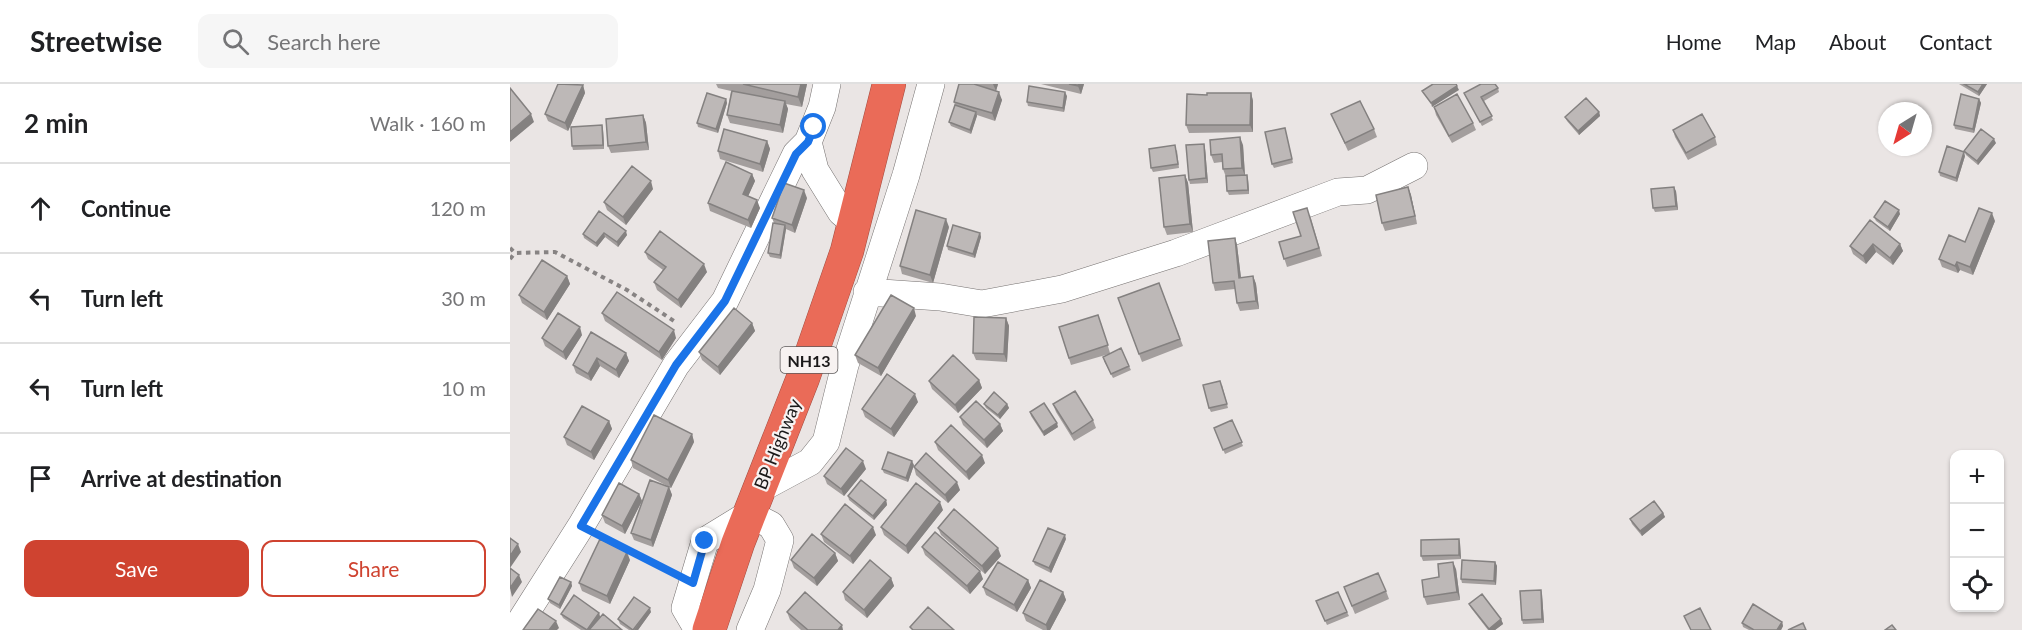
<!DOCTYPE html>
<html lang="en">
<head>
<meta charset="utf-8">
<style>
  :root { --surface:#fff; --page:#f6f6f6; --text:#202124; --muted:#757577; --line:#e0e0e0; --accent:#cf4330 }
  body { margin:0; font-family:Lato,sans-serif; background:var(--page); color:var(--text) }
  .controls { position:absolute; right:18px; bottom:18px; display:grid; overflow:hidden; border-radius:12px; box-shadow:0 2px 4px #0004 }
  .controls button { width:54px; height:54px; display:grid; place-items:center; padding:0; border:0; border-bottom:2px solid var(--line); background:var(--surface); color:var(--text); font:30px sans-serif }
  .compass { position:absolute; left:1368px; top:18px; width:54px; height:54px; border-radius:50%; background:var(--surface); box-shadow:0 2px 4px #0004; rotate:217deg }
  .stop { position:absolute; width:18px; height:18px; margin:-14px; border:4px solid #1a73e8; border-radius:50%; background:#fff }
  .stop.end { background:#1a73e8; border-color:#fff; box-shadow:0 2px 6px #0008 }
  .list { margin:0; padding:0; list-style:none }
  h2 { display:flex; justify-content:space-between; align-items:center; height:78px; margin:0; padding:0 24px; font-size:26px }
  h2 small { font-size:20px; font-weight:400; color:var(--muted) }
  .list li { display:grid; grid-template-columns:39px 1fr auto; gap:18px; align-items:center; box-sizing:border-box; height:90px; padding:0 24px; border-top:2px solid var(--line) }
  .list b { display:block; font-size:22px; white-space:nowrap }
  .list em { font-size:20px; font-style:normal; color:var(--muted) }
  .actions { display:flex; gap:12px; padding:18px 24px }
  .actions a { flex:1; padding:14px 0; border:2px solid var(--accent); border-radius:12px; text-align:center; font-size:21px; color:var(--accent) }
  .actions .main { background:var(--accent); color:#fff }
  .icon { flex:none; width:33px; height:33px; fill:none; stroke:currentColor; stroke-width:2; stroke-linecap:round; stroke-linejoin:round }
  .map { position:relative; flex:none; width:1512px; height:546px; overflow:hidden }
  header { display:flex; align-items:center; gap:36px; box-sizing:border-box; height:84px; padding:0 30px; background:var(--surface); border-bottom:2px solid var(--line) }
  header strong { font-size:28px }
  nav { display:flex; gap:33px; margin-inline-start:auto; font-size:21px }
  .search { width:420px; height:54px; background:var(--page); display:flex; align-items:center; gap:15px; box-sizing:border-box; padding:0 21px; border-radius:12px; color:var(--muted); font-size:22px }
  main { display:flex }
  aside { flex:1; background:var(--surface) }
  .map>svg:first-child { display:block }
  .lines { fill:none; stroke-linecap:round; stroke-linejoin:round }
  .minor-casing { stroke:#767271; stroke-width:28 }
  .highway-casing { stroke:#a24e42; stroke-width:34 }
  .path { stroke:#878383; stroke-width:4; stroke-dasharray:4.5 4.5; stroke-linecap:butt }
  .minor { stroke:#fff; stroke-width:27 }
  .highway { stroke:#ea6b58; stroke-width:33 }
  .wall { fill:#a39e9d }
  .shaded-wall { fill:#848180 }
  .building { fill:#bdb8b7; stroke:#848180; stroke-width:1.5 }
  .route { stroke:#1a73e8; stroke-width:8 }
  .labels { text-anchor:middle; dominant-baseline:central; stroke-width:4.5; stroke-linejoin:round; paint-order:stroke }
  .shield { fill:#f7f2f1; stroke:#5d5a5a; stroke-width:1.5 }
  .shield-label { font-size:16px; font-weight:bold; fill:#1b1919 }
  .street-label { font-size:18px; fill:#1b1919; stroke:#f7f2f1 }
</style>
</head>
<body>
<header>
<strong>Streetwise</strong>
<div class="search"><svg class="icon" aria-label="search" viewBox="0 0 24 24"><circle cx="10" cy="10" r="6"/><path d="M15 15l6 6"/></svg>Search here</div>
<nav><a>Home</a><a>Map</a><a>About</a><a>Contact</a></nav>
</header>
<main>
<aside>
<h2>2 min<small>Walk · 160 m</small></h2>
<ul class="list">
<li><svg class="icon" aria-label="ahead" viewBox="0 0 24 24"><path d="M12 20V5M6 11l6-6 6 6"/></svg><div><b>Continue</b></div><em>120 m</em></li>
<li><svg class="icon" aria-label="left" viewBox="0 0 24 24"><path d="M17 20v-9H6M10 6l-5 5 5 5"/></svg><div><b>Turn left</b></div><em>30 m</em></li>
<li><svg class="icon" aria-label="left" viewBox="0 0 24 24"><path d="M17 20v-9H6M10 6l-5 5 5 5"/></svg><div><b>Turn left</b></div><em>10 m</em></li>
<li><svg class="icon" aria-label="arrive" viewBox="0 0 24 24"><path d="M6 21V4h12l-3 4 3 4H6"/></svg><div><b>Arrive at destination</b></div></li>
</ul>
<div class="actions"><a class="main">Save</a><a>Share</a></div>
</aside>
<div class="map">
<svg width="1512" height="546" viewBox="0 0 1512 546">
  <rect width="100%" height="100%" fill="#eae5e4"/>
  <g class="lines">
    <g class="minor-casing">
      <path id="minor" d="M317 0 312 23 298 58 305 86 331 128 344 139
        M357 208 430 213 472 220 552 205 666 169 828 108 857 106 904 82
        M248 406 300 378 316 358 335 281 396 91 421 0
        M5 546 71 442 166 281 215 217 286 70 298 58
        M188 546 175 524 195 457 239 430 261 441 270 456 257 506 240 546"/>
    </g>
    <g class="highway-casing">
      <path id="highway" d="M199 546 228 459 293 294 337 167 379 0"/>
    </g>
    <path class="path" d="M0 164 5 169 45 168 117 206 167 239
      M0 175 5 169
      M93 453 161 488"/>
    <use href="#minor" class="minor"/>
    <use href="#highway" class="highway"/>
  </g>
  <path class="wall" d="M206 0H297L292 23 276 20 278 25 273 49 220 39 217 31 221 7 208 4Z
    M449 0H488L486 7 492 16 485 37 467 31 461 50 441 42 439 38 445 21 444 18Z
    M531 0H574L571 10Z
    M1449 0H1477L1469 12Z
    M73 1 75 9 58 47 38 37 35 30Z
    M988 4 989 8 974 17 983 36 972 42 954 9Z
    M741 9 743 17V48L679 49 676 41Z
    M557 12 554 28 518 22 517 18Z
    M216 15 217 19 208 49 188 43 187 39Z
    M1469 15 1471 19 1464 49 1445 45 1444 41Z
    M924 23 963 39 966 46 942 59 926 31Z
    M1089 28 1090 32 1069 51 1057 37 1055 33Z
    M821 30 864 45 867 53 838 67Z
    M133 31 136 39 139 66 101 69 98 62Z
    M92 41 93 45 94 65 63 66 62 62Z
    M775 44 783 79 764 84 762 80Z
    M1163 46 1205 53 1207 61 1178 76 1165 53Z
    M257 57 260 65 253 88 210 75 208 67Z
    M1486 59 1468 81 1456 71 1454 67Z
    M694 60 695 64 698 99 680 100 679 96Z
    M733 61 735 91 738 95 739 110 719 111 717 107 716 93 713 85 712 78 704 79 701 71Z
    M667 66 669 84 643 88 641 84Z
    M1455 72 1447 98 1430 92 1429 88Z
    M242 90 245 97 238 112 250 124 241 144 200 127 198 119Z
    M675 91 678 99 683 148 657 151 654 143Z
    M898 103 901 111 907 140 875 147 872 139Z
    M143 105 116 141 97 126 94 118Z
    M1166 107 1168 126 1145 128 1143 124Z
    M297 114 285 149 276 145 271 175 260 173 258 169 264 139 262 134Z
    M89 127 117 151 108 163 95 153 87 163 74 154 73 150Z
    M1390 130 1380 147 1366 137 1364 133Z
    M800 131 812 172 777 183 769 158 791 152Z
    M1485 137 1463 191 1450 186 1448 189 1432 183 1429 175Z
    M439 143 423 199 392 190 390 182Z
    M470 149 471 153 465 174 438 166 437 162Z
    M725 154 727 161 731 194 743 192 746 200 749 225 730 227 727 219 725 205 705 207 703 199Z
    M1390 160 1393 167 1383 181 1366 168 1356 180 1343 170 1340 162Z
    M135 168 197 188 171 224 147 206 144 198 153 186 138 175Z
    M57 192 60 200 37 236 12 219 9 211Z
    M649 199 673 262 632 278 608 214Z
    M92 229 166 254 152 276 95 237Z
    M406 232 371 292 348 279 345 271Z
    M496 234 499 242 497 278 466 276 463 269Z
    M242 239 245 247 210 291 192 276 189 268Z
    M591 239 600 269 619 282 621 286 603 294 594 277 599 270 561 281 549 243Z
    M81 248 116 269 119 277 109 294 90 282 81 297 66 289 63 281Z
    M72 251 56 276 35 262 32 254Z
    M469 296 472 304 448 329 422 305 419 297Z
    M712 301 718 324 701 328 699 324Z
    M408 318 384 353 355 333 352 325Z
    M474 320H497L499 324 490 335 476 324Z
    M543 320 583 336 586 344 564 357 546 328Z
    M520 328 548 343 534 352 521 332Z
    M450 333 490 340 493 347 477 364 453 341Z
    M722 336 733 362 715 370 704 344Z
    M99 337 102 345 84 376 57 361 54 353Z
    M182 350 184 358 161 404 123 384 121 376Z
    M425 358 475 379 459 396 428 366Z
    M404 381 398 398 374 389 372 385Z
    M404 383 450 406 438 419 406 391Z
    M356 385 334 412 317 400 314 392Z
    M159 403 162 411 143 463 124 456 121 449Z
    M129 410 132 417 115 450 95 439 92 431Z
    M338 412 376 416 377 421 364 436 339 416Z
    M433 426 398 470 374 451 371 443Z
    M1153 429 1155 433 1132 452 1122 440 1120 435Z
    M428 444 491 472 475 490 431 451Z
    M311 450 366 451 343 480 314 458Z
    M556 455 541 489 525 481 523 477Z
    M950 459 951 475 913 477 911 472Z
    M412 463 473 495 460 510 415 471Z
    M325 469 328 477 307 502 284 484 281 476Z
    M120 476 100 520 72 507 69 499Z
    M985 478 987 482 986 501 952 499 951 495Z
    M946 485 950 516 917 521 914 513 929 493Z
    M381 494 384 502 357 534 335 516 333 508Z
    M518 496 521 504 507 528 476 511 473 503Z
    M61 498 62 502 50 525 40 519 38 515Z
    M834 503 876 507 879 515 845 530Z
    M553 508 556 516 540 546H533L516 537 513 529Z
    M1032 510 1034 539 1013 540 1012 536Z
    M806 517 837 528 839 532 817 541Z
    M959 520 991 535 993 540 985 546H978L961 524Z
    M141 528 128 546H119L110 540 108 535Z
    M277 528 333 546H291L280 536Z
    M89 529 90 533 112 546H71L53 534 51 530Z
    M1272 538 1273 542 1271 546H1239L1233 543 1232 539Z"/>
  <path class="shaded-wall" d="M291 0H297L292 23 288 13Z
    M483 0H488L486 7Z
    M569 0H574L571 10 568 2Z
    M1473 0H1477L1469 12 1468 8Z
    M73 1 75 9 58 47 55 39Z
    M947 2 949 6 922 23 921 19Z
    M489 8 492 16 485 37 482 29Z
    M555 8 557 12 554 28 553 24Z
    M741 9 743 17V48L740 41Z
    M216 15 217 19 208 49 206 45Z
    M1469 15 1471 19 1464 49 1463 45Z
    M275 17 278 25 273 49 270 41Z
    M466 28 467 32 461 50 460 46Z
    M1089 28 1090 32 1069 51 1068 47Z
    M21 30 24 38 0 58V48Z
    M133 31 136 39 139 66 136 58Z
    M92 41 93 45 94 65 93 61Z
    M730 53 733 61 735 92 732 84Z
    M1484 55 1486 59 1468 81 1467 77Z
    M257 57 260 65 253 88 250 80Z
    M694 60 695 64 698 99 696 94Z
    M1454 68 1455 72 1447 98 1446 94Z
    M242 90 245 97 236 117 233 110Z
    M675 91 678 99 683 148 680 140Z
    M737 91 738 95 739 110 738 106Z
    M141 97 143 105 116 141 113 133Z
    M898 103 901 111 907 140 905 132Z
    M1164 103 1166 107 1168 126 1166 122Z
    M294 106 297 114 285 149 282 141Z
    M247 116 250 124 241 144 238 136Z
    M1389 126 1390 130 1380 147 1378 143Z
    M1482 129 1485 137 1463 191 1460 183Z
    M436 135 439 143 423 199 420 191Z
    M275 141 276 145 271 175 270 171Z
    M116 147 117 151 108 163 107 158Z
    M94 149 95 153 87 163 86 159Z
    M470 149 471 153 465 174 463 170Z
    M725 154 727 161 732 202 729 194Z
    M1363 160 1366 168 1356 180 1353 172Z
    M1390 160 1393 167 1383 181 1380 174Z
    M1447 178 1450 186 1448 189 1445 182Z
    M194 180 197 188 171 224 168 216Z
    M57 192 60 200 37 236 34 228Z
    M743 192 746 200 749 225 746 217Z
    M404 224 406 232 371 292 368 284Z
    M496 234 499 242 497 278 494 270Z
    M242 239 245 247 210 291 208 283Z
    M70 243 72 251 56 276 53 268Z
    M164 246 166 254 152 276 149 268Z
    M116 269 119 277 109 294 106 286Z
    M87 274 90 282 81 297 78 290Z
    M469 296 472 304 448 329 445 321Z
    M405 310 408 318 384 353 381 345Z
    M497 320 499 324 490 335 488 331Z
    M99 337 102 345 84 376 81 368Z
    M547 339 548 343 534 352 533 348Z
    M490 340 493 347 477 364 474 356Z
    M182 350 184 358 161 404 158 396Z
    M472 371 475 379 459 396 456 388Z
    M353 377 356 385 334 412 331 405Z
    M402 377 404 381 398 398 396 394Z
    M447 398 450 406 438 419 435 411Z
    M159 403 162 411 143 463 141 456Z
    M129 410 132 417 115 450 112 442Z
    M376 416 377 421 364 436 363 432Z
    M430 418 433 426 398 470 396 462Z
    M1153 429 1155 433 1132 452 1130 447Z
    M363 443 366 451 343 480 340 472Z
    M555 451 556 455 541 489 539 484Z
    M949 455 950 459 951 475 949 471Z
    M8 460 11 468 0 484V472Z
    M488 464 491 472 475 490 472 482Z
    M117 468 120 476 100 520 97 512Z
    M325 469 328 477 307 502 304 494Z
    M943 478 946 485 950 516 947 508Z
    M985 478 987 482 986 501 984 497Z
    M470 487 473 495 460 510 457 502Z
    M9 491 12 498 2 513 0 504Z
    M381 494 384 502 357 534 354 526Z
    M518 496 521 504 507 528 504 521Z
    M61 498 62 502 50 525 49 521Z
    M1031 506 1032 510 1034 539 1032 535Z
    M553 508 556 516 540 546H537L536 541Z
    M140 524 141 528 128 546H124Z
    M89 529 90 533 81 546H77Z
    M991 535 993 540 985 546H979V545Z
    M46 537 49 544 47 546H39Z
    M1272 538 1273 542 1271 546H1267Z
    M332 541 333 546H328Z"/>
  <path class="building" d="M48 0 73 1 55 39 35 30Z
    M233 0H291L288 13Z
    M449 0H464L489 8 482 29 444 18Z
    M559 0H569L568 2Z
    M923 0H946L947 2 921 19 912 7Z
    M971 0H985L988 4 971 13 982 32 970 38 954 9Z
    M1454 0H1473L1468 8Z
    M519 2 555 8 553 24 517 18Z
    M0 4 21 30 0 48Z
    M222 7 275 17 270 41 217 31Z
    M197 9 216 15 206 45 187 39Z
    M697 9H741L740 41H676L677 10 697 11Z
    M947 10 963 39 939 52 924 23Z
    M1451 10 1469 15 1463 45 1444 41Z
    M1076 14 1089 28 1068 47 1055 33Z
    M850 17 864 45 835 59 821 30Z
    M445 21 466 28 460 46 439 38Z
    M1192 30 1205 53 1176 69 1163 46Z
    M133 31 136 58 98 62 96 35Z
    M92 41 93 61 62 62 61 43Z
    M775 44 782 75 762 80 755 48Z
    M214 45 257 57 250 80 208 67Z
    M1471 45 1484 55 1467 77 1454 67Z
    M730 53 732 84 713 85 712 70 701 71 700 56Z
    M694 60 696 94 679 96 676 61Z
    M665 61 668 80 641 84 639 65Z
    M1437 62 1454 68 1446 94 1429 88Z
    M216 78 242 90 233 110 247 116 238 136 198 119Z
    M122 82 141 97 113 133 94 118Z
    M675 91 680 140 654 143 649 94Z
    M737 91 738 106 717 107 716 92Z
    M274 99 294 106 282 141 262 134Z
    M898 103 905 132 872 139 866 111Z
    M1164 103 1166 122 1143 124 1141 105Z
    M1375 117 1389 126 1378 143 1364 133Z
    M797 124 809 164 774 175 769 158 791 152 783 128Z
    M1469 124 1482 129 1460 183 1447 178 1445 182 1429 175 1439 151 1455 158Z
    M406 126 436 135 420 191 390 182Z
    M89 127 116 147 107 158 94 149 86 159 73 150Z
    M1360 136 1390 160 1380 174 1363 160 1353 172 1340 162Z
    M263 139 275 141 270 171 258 169Z
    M443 141 470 149 463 170 437 162Z
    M150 147 194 180 168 216 144 198 156 183 135 168Z
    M725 154 729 194 743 192 746 217 727 219 724 197 703 199 698 157Z
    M32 176 57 192 34 228 9 211Z
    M649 199 670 255 629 270 608 214Z
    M107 208 164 246 149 268 92 229Z
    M381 211 404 224 368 284 345 271Z
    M224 224 242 239 208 283 189 268Z
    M48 229 70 243 53 268 32 254Z
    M588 231 598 261 559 274 549 243Z
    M464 233 496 234 494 270 463 269Z
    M81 248 116 269 106 286 87 274 78 290 63 281Z
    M611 264 619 282 601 290 593 273Z
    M443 271 469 296 445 321 419 297Z
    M377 290 405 310 381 345 352 325Z
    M710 297 717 320 699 324 693 301Z
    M565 307 583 336 562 350 543 320Z
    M484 308 497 320 488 331 474 320Z
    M466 317 490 340 474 356 450 333Z
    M534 319 547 339 533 348 520 328Z
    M72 322 99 337 81 368 54 353Z
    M144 331 182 350 158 396 121 376Z
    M722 336 732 358 713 366 704 344Z
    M441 341 472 371 456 388 425 358Z
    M336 364 353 377 331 405 314 392Z
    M378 368 402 377 396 394 372 385Z
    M416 369 447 398 435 411 404 383Z
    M140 396 159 403 141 456 121 449Z
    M351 396 376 416 363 432 338 412Z
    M109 399 129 410 112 442 92 431Z
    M406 399 430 418 396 462 371 443Z
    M1144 417 1153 429 1130 447 1120 435Z
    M335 420 363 443 340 472 311 450Z
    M444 425 488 464 472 482 428 444Z
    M538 444 555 451 539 484 523 477Z
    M425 448 470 487 457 502 412 463Z
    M302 450 325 469 304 494 281 476Z
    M0 454 8 460 0 472Z
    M90 455 117 468 97 512 69 499Z
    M949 455V471L911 472V456Z
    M360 476 381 494 354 526 333 508Z
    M952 476 985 478 984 497 951 495Z
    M488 478 518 496 504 521 473 503Z
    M943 478 947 508 914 513 912 496 929 493 928 480Z
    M0 484 9 491 0 504Z
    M868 489 876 507 842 522 834 503Z
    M50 493 61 498 49 521 38 515Z
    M530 496 553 508 536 541 513 529Z
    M1031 506 1032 535 1012 536 1010 507Z
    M295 508 332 541 328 546H298L277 528Z
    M828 508 837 528 815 537 806 517Z
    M972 510 991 535 979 545 959 520Z
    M64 511 89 529 77 546 51 530Z
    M124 513 140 524 123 546 108 535Z
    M1243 520 1272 538 1267 546H1244L1232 539Z
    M418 523 444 546H403L400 543Z
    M1190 524 1201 546H1181L1174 532Z
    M28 525 46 537 39 546H13Z
    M93 530 112 546H79Z
    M1293 539 1296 546H1278Z
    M1382 541 1386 546H1375Z"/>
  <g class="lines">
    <path class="route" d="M195 457 183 499 71 442 166 281 215 217 286 70 298 58 304 43"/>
  </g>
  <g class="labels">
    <rect class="shield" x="270.5" y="263" width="57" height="26" rx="4.5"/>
    <g class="shield-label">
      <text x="299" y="276">NH13</text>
    </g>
    <g class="street-label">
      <text transform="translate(267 360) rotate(-68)">BP Highway</text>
    </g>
  </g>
</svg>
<div class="controls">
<button>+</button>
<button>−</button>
<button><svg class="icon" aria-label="locate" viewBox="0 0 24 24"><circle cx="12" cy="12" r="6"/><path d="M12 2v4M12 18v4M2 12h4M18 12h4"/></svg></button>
</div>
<svg class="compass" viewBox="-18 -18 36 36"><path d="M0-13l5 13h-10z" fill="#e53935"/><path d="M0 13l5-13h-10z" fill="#757577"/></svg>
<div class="stop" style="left:304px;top:43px"></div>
<div class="stop end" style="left:195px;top:457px"></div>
</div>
</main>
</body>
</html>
